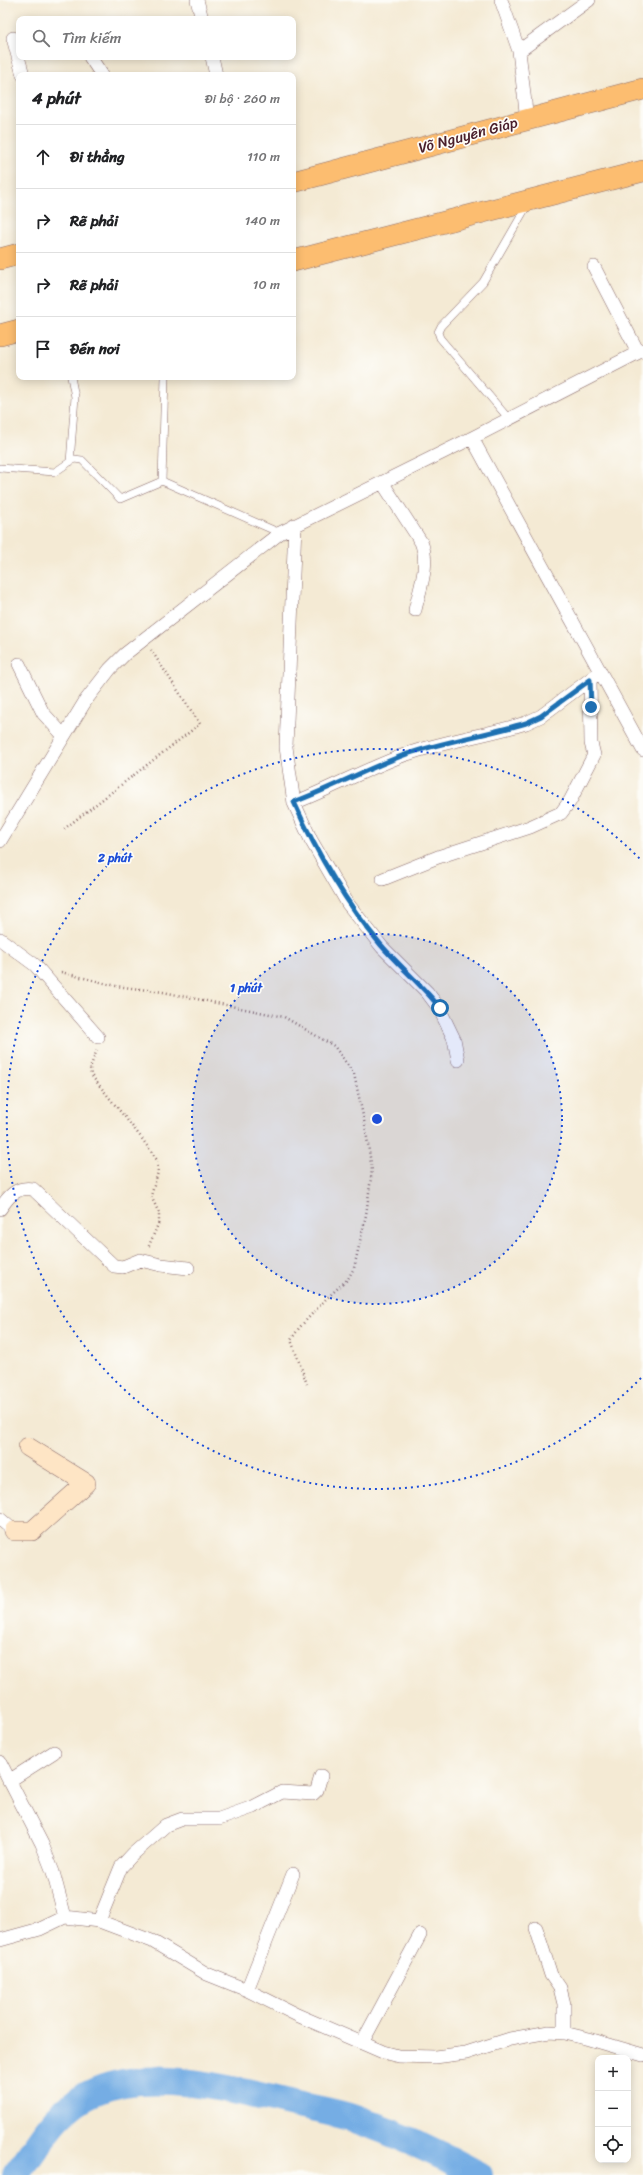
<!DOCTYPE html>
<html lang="vi">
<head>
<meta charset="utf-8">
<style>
  :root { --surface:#fff; --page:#f2f2f2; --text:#202124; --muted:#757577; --line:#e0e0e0 }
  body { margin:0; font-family:Sriracha,sans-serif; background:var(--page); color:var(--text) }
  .controls { position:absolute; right:12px; bottom:12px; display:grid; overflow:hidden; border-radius:8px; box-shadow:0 2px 10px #0003 }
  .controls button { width:36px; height:36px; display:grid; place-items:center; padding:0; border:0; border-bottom:1px solid var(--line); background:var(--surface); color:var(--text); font:20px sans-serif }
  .stop { position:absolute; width:12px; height:12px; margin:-9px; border:3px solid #1f6fb2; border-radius:50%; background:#fff }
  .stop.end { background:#1f6fb2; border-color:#fff; box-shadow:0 1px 4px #0008 }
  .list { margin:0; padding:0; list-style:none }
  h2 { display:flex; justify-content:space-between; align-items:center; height:52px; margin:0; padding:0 16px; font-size:17px }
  h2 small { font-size:13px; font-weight:400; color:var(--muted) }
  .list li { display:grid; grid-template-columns:26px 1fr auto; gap:12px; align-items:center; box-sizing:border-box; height:64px; padding:0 16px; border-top:1px solid var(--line) }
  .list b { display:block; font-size:15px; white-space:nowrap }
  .list em { font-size:13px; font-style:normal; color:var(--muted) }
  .icon { flex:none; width:22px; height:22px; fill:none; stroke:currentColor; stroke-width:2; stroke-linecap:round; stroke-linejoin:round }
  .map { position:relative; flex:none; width:643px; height:2175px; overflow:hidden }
  .search { position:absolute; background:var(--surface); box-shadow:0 2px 10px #0003; left:16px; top:16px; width:280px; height:44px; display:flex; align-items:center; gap:10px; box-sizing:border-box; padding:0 14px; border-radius:8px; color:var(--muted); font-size:15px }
  .panel { position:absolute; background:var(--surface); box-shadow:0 2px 10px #0003; left:16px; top:72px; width:280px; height:308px; border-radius:8px }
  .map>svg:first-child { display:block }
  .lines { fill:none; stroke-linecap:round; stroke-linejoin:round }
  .river { stroke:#74ade4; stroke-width:28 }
  .lane-casing { stroke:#866666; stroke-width:8 }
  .street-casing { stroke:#866666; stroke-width:14 }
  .secondary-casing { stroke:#866666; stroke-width:20 }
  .primary-casing { stroke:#866666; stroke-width:22 }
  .path { stroke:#866666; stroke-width:2.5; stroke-dasharray:1 3; stroke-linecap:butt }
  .lane { stroke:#fff; stroke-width:7 }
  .street { stroke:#fff; stroke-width:13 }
  .secondary { stroke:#fee5c5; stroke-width:19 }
  .primary { stroke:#fcbd6f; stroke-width:21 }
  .route { stroke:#1f6fb2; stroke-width:5 }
  .ring { fill:none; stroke:#1d4ed8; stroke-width:2; stroke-dasharray:2 4 }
  .labels { text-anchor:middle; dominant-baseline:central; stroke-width:3.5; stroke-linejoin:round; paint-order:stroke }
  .street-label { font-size:15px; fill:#4a1f2b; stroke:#fdfcf7 }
  .centre { fill:#1d4ed8; stroke:#fdfcf7; stroke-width:2 }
  .ring-label { font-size:12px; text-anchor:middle; font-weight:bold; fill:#1d4ed8; stroke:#fdfcf7; stroke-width:3.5; stroke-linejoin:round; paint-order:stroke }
</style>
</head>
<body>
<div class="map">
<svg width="643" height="2175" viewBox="0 0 643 2175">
  <rect width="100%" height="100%" fill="#fdfcf7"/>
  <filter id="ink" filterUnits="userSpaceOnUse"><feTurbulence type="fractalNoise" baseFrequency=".025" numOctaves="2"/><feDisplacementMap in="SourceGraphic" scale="8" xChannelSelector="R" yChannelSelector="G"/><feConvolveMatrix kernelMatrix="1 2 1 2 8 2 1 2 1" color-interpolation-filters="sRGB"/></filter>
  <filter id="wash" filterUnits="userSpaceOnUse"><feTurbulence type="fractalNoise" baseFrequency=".012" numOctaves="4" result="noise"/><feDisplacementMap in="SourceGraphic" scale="16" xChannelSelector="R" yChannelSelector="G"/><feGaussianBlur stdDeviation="0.9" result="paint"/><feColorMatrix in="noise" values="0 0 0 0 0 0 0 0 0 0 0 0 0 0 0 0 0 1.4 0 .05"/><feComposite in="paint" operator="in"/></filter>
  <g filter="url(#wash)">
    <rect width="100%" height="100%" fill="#f4ead4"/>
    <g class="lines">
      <path class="river" d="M16 2175C40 2143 56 2107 96 2091 153 2067 235 2090 293 2104 313 2109 335 2112 355 2119 398 2134 439 2153 479 2175"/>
    </g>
  </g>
  <g filter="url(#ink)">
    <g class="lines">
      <g class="lane-casing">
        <path id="lane" d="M165 377 162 481 280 533
          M509 419 440 338 438 332 441 326 483 282 528 204
          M70 462 75 397 71 377
          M0 468 55 472 74 459 82 460 120 499 162 481"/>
      </g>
      <g class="street-casing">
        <path id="street" d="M197 0 202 19
          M501 0 519 51 527 120
          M13 38 23 75
          M519 51 589 0
          M90 57 102 75
          M212 57 216 75
          M594 267 638 352
          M472 438 643 750
          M382 482 421 542C430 564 420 588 415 610
          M295 525 286 747 294 803 311 840 348 904 382 947 427 992 439 1008 454 1039 458 1060
          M19 664 43 713 64 736
          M294 803C332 788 368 768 407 754 446 741 487 735 526 723L541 716 600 672
          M0 841 86 700 110 669 125 654 280 533 472 438 643 350
          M383 879 438 857 530 827 561 813 570 801 594 755 591 743 590 680
          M0 939 35 965 98 1037
          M0 1209C8 1197 16 1186 33 1189L114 1266 123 1267 140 1260 161 1265 188 1268
          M0 1519 14 1531
          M0 1762 42 1844 53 1872 65 1917
          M9 1781 54 1752
          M99 1921 121 1867 133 1854 166 1825 182 1819H219L253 1807 282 1792 313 1794 317 1790 321 1776
          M536 1928 551 1975 560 1988 564 2004V2033
          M0 1940 40 1929 65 1917 99 1921 152 1941 207 1974 247 1990 297 2015 383 2052 398 2056 435 2057 466 2053 510 2039 549 2032 564 2033 589 2039 643 2055
          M247 1990 293 1874
          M362 2043 420 1935"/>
      </g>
      <g class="secondary-casing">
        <path id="secondary" d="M14 1531H32L86 1483 28 1447"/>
      </g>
      <g class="primary-casing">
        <path id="primary" d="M293 182 643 89
          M0 259 19 254
          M293 261 643 171
          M0 335 19 330"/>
      </g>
      <path class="path" d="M64 829 200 724 151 650
        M61 972 116 986 163 992 284 1017 334 1046 354 1074 365 1125 372 1170 366 1215 354 1268 348 1279 326 1299 299 1328 291 1340 307 1384
        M97 1050 90 1068 91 1075 140 1136 157 1160 158 1172 151 1196 159 1213V1222L148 1248"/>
      <use href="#lane" class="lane"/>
      <use href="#street" class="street"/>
      <use href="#secondary" class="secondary"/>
      <use href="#primary" class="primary"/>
    </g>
  </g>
  <g class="lines" filter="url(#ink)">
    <path class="route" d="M440 1008C422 985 400 967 381 945 345 902 317 854 294 802 332 788 368 768 407 754 446 741 486 735 526 723L541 716 590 680 591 707"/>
  </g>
  <circle cx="377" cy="1119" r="185" fill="#1d4ed8" fill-opacity=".12"/>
  <g class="ring">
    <circle cx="377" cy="1119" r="185"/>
    <path d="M641 1378A370 370 0 1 1 641 860"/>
  </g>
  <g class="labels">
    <g class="street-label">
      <text transform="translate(468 135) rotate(-15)">Võ Nguyên Giáp</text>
    </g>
  </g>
  <circle cx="377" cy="1119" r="6" class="centre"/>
  <g class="ring-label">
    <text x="115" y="862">2 phút</text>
    <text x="246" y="992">1 phút</text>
  </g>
</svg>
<div class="controls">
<button>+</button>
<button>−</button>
<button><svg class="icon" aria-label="locate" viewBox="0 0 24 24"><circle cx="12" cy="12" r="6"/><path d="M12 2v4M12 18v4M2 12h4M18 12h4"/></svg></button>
</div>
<div class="stop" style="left:440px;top:1008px"></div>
<div class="stop end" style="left:591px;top:707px"></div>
<div class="search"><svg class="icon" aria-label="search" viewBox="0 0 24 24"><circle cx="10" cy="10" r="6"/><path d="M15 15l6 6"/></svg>Tìm kiếm</div>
<section class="panel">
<h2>4 phút<small>Đi bộ · 260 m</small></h2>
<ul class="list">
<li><svg class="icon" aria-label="ahead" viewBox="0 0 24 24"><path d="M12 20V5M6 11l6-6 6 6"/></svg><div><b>Đi thẳng</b></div><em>110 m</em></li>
<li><svg class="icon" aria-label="right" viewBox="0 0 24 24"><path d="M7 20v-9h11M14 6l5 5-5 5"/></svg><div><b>Rẽ phải</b></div><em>140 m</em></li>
<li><svg class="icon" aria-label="right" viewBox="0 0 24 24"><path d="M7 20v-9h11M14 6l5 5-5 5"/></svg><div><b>Rẽ phải</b></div><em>10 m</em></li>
<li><svg class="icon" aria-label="arrive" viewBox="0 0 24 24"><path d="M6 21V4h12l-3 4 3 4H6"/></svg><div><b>Đến nơi</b></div></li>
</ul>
</section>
</div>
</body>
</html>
